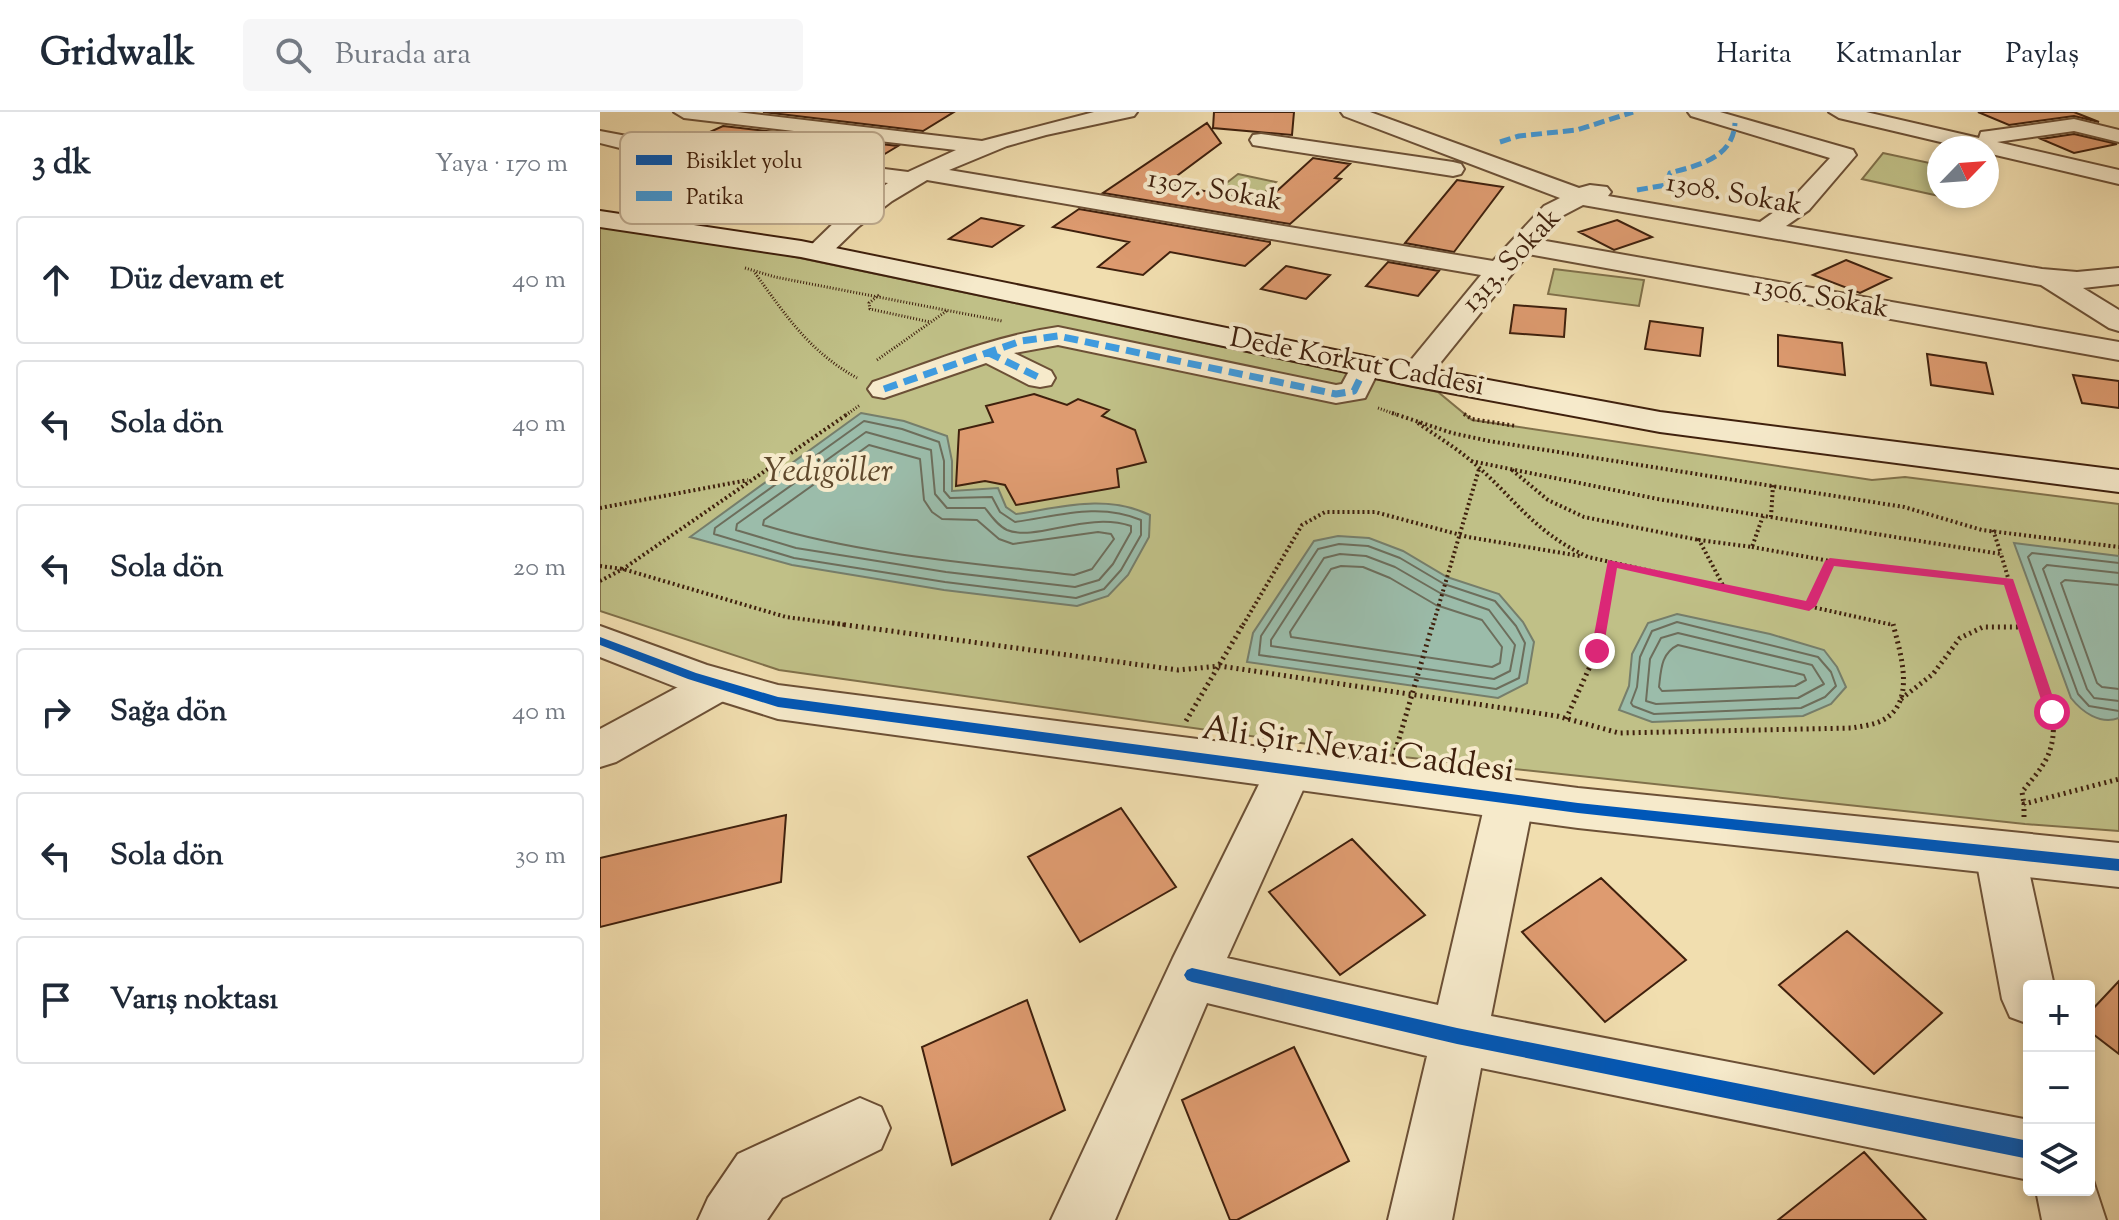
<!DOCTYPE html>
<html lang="tr">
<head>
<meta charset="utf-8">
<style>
  :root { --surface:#fff; --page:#f6f6f7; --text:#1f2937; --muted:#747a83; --line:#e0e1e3 }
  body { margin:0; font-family:"Sorts Mill Goudy",serif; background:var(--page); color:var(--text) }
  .controls { position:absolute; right:24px; bottom:24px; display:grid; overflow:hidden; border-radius:8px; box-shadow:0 4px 12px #0003 }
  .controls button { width:72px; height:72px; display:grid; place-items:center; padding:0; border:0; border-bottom:2px solid var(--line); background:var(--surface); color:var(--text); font:40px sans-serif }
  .compass { position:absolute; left:1327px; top:24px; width:72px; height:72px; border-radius:50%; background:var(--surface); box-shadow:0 4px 12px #0003; rotate:65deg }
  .stop { position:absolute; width:24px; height:24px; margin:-18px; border:6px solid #db2777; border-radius:50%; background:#fff }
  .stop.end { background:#db2777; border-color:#fff; box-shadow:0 2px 8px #0008 }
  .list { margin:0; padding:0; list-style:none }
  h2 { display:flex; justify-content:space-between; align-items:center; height:104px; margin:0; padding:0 32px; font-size:34px }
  h2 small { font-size:26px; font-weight:400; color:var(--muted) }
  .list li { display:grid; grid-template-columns:52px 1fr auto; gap:24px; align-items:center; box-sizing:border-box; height:128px; margin:0 16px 16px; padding:0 16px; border:2px solid var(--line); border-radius:8px }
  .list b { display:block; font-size:30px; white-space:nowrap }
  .list em { font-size:26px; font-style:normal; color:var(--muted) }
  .icon { flex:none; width:44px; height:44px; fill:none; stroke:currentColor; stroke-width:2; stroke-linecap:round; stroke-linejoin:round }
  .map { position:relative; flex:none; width:1519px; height:1108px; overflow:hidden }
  header { display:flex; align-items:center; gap:48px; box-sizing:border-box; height:112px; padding:0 40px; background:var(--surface); border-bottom:2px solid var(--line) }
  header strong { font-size:38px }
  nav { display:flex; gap:44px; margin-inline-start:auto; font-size:28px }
  .search { width:560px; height:72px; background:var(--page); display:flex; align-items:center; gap:20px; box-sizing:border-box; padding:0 28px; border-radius:8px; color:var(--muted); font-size:30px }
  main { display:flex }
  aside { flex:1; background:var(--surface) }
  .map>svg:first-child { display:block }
  .green { fill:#c0c087; stroke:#80704a; stroke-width:2 }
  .water { fill:#9bbcaa; stroke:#767e6b; stroke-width:2 }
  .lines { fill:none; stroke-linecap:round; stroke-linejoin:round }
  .shore { stroke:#6d6e5c; stroke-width:2 }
  .building { fill:#de9b70; stroke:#3f200d; stroke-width:2 }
  .minor-casing { stroke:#6c5036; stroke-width:4 }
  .tertiary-casing { stroke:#6c5036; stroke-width:4 }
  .secondary-casing { stroke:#3f200d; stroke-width:4 }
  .path-far2 { stroke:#3f200d; stroke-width:3; stroke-dasharray:1 2; stroke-linecap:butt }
  .path-far1 { stroke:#3f200d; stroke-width:4; stroke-dasharray:2 3; stroke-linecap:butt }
  .path { stroke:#3f200d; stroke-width:5; stroke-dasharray:2 4; stroke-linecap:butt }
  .minor { fill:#f6eacb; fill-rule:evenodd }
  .tertiary { fill:#f6eacb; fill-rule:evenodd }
  .secondary { fill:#f6eacb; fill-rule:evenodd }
  .path-bridge-far1 { stroke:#3f200d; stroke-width:4; stroke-dasharray:2 3; stroke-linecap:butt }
  .path-bridge { stroke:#3f200d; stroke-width:5; stroke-dasharray:2 4; stroke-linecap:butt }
  .quiet-far1 { stroke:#3f9bde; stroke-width:5; stroke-dasharray:11 5; stroke-linecap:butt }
  .quiet { stroke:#3f9bde; stroke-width:7; stroke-dasharray:14 7; stroke-linecap:butt }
  .cycleway-casing { stroke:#f6eacb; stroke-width:5 }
  .cycleway { fill:#0057b8; fill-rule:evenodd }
  .route { fill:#db2777 }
  .labels { text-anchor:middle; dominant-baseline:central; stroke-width:8; stroke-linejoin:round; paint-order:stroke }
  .far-street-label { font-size:28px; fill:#3f200d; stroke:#f6eacb }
  .park-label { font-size:34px; font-style:italic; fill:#5f482c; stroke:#f6eacb }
  .street-label { font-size:34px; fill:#3f200d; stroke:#f6eacb }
  .key { fill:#f6eacb; stroke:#bfad92; stroke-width:2 }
  .key-label { font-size:22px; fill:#3f200d }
</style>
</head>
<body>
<header>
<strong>Gridwalk</strong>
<div class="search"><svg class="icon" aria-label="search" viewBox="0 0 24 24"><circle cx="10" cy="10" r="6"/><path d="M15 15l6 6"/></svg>Burada ara</div>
<nav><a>Harita</a><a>Katmanlar</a><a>Paylaş</a></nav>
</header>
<main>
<aside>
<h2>3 dk<small>Yaya · 170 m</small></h2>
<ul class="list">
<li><svg class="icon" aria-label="ahead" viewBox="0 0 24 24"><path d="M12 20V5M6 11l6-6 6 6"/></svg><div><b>Düz devam et</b></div><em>40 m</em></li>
<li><svg class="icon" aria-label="left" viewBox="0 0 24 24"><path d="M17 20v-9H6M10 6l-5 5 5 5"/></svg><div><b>Sola dön</b></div><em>40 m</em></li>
<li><svg class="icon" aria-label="left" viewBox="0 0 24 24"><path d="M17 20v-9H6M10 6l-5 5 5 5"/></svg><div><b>Sola dön</b></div><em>20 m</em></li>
<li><svg class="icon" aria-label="right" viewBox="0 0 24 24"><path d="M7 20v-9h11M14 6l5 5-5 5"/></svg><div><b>Sağa dön</b></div><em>40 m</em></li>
<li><svg class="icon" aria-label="left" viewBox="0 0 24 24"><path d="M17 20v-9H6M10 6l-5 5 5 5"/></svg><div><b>Sola dön</b></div><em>30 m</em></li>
<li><svg class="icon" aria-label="arrive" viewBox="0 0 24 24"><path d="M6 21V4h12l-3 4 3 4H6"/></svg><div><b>Varış noktası</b></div></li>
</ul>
</aside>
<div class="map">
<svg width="1519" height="1108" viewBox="0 0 1519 1108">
  <rect width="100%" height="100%" fill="#f1deaf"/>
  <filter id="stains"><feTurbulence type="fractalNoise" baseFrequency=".0025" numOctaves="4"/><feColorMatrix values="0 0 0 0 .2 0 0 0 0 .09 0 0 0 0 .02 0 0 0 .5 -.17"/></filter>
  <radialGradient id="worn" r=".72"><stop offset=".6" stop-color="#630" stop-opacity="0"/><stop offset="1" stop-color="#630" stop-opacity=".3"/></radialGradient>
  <path class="green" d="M1283 41 1339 53V84L1262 67Z
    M638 62 676 70 640 102 597 94Z
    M0 115 181 142 838 280 872 308 1272 368 1305 365 1519 392V719L1425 712 794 644 179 558 0 499Z
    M954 157 1044 168 1039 194 948 182Z"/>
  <path class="water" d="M261 301 304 309 347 324 352 349V379L398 376 406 395 416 402C462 395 506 382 550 403L549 425 528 463 508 484 477 494 344 478 192 453 90 425Z
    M738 424 769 426 803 439 847 465 899 482 923 510 934 530 927 571 898 586 647 550 653 521 714 429Z
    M1414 431 1519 444V606C1500 613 1482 600 1471 586Z
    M1077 502 1170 522 1224 538 1237 555 1246 575 1231 592 1203 604 1052 610 1019 598 1029 574 1032 542 1048 511Z"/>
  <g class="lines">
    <path class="shore" d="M264 309 302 317 339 330 344 349V379L350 386 392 385 400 400 415 410C458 404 499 390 541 408V423L521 458 504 477 476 486 345 470 194 446 114 422 115 416Z
      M266 320 331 338 335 382 347 396H385C391 404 398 414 407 418 437 430 486 399 531 414V420L513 452 499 468 475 475 346 460 196 436 136 418 137 412Z
      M269 333 320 347 324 388 332 400 342 407 377 408 399 427 413 432 498 420 511 422 514 427 492 457 474 463C371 451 263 443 163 413L164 408Z
      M739 432 768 434 800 446 844 472 895 489 916 514 925 531 919 566 896 577 659 543 661 524 718 437Z
      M740 442 766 444 795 455 840 481 889 498 915 533 910 559 894 567 671 534V528L724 446Z
      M1519 451 1432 441 1428 445 1478 582 1489 594 1519 599
      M741 454 763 455 790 466 836 493 882 508 902 535 900 551 892 555 691 525 690 520 731 457Z
      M1519 461 1447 453 1443 457 1487 577 1494 586 1519 589
      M1519 473 1465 468 1461 471 1497 571 1502 575 1519 577
      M1077 510 1218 545 1231 560 1236 574 1225 585 1201 596 1054 602 1033 594 1031 591 1037 575 1040 545 1052 519Z
      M1078 521 1212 553 1224 572 1198 586 1056 592 1046 589 1050 547 1061 526Z
      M1078 533 1204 563 1206 568 1195 574 1062 579 1059 575C1061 558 1061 541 1078 533Z"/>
  </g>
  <path class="building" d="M163 0H354L323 19Z
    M614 0H694L692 23 613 16Z
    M1378 0H1474L1499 10 1474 4 1409 13Z
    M607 11 621 31 566 72 665 90 713 46 750 52 735 66 741 67 690 112 503 81Z
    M123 14 298 34 268 52 90 29Z
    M1474 22 1517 32 1474 41 1441 27Z
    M857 68 903 75 854 140 805 131Z
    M479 97 670 130V132L645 154 570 140 543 163 498 155 529 130 453 115Z
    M381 106 423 114 392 135 349 127Z
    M1017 108 1052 125 1014 138 979 120Z
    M1246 148 1291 166 1260 181 1213 163Z
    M788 150 839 159 818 184 766 174Z
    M686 154 730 163 706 187 661 177Z
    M914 193 966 197 964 225 910 221Z
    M1050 209 1103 216 1100 244 1045 237Z
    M1178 223 1242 231 1245 263 1178 254Z
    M1327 242 1386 251 1393 282 1331 273Z
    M1473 263 1519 269V296L1482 291Z
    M434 282 467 293 478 287 509 298 502 304 535 318 546 350 517 357 519 375 416 393 405 373 385 369 356 374 359 318 393 310 386 294Z
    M521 696 576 775 480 830 428 745Z
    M186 703 181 770 0 815V746Z
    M752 727 825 803 740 863 669 780Z
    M1001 766 1086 848 1005 910 922 820Z
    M1247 819 1342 901 1274 962 1179 873Z
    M1519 869V942L1489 919V901Z
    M427 888 465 998 352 1053 322 935Z
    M694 935 749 1049 637 1108H630L582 988Z
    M1264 1040 1326 1108H1178Z"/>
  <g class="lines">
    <g class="minor-casing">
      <path id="minor" d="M74 0H137L382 29 494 0H537L534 4 446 23 407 34 349 58 893 149 944 94 960 86 744 4 741 0H770L979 76 990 73 1007 75 1011 80 1008 84 1160 110 1191 88 1230 46 1091 4 1088 0H1120L1253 38 1256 43 1209 98 1186 114 1442 157 1477 160 1519 156V172L1483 176 1519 198V219L1509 216 1441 173 983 93 962 104 940 128 1519 230V248L928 142 824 271 813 273 802 271 798 264 881 163 327 68 292 89 258 115 226 146H208L204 141 208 136 240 105 288 71 32 39 0 31V19L32 25 308 60 356 38 84 6Z
        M1229 0H1266L1379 26 1381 20 1389 19 1474 7 1519 18V30L1474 19 1397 30 1519 58V72L1387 41V36H1366L1239 6Z
        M661 22 853 50 861 52 864 57 861 62 853 64 653 33 650 28 653 23Z
        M458 215 736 273 742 272 755 248 766 245 777 248 781 254 765 286 736 291 458 233 414 241 451 259 455 266 451 273 440 275 429 273 386 251 284 286 273 284 268 277 273 270C334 249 394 224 458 215Z
        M119 557 134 561 140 572 134 583 16 650 0 655V617L104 561Z
        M689 640 705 645 712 658 627 846 838 893 886 687 893 674 910 668 927 674 934 687 891 904 1429 1008V1068L881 956 852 1108H788L827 944 607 891 515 1108H451L573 846 666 658 673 645Z
        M1400 721 1417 727 1425 741 1454 874H1429V912L1410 905 1402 887 1375 741 1383 727Z
        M260 986 281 995 290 1016 281 1037 182 1086 167 1108H98L108 1086 138 1042Z
        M1489 1056 1506 1108H1442L1436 1078H1489Z"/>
    </g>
    <g class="tertiary-casing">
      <path id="tertiary" d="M0 514 107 553 178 573 978 676 1519 731V775L978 716 178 607 76 575 0 545Z"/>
    </g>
    <g class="secondary-casing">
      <path id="secondary" d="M0 99 201 129 813 254 1060 300 1519 358V380L1060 320 813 274 201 145 0 115Z"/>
    </g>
    <path class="path-far2" d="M145 156 175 165 402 209
      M155 161C187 205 209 239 257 266
      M279 183 269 191 270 197 330 210
      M277 248 348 198
      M778 296 798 303
      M246 303 260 293"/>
    <path class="path-far1" d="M792 301 852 321 889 329 1304 395 1382 418 1519 435
      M864 302 872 307 916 314
      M818 311C835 323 853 334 869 347 914 384 930 418 988 445L1293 513
      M871 349 1058 387 1401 442 1422 513
      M912 358 948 388 984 405 1099 428
      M0 396 148 368
      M1171 405 1173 373
      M1393 418 1401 442
      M1152 435 1230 449 1209 494
      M1230 449 1409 470
      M0 454 23 457 186 505 247 513
      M0 469 23 457 249 301
      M1125 477 1099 428 1152 435 1163 404
      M643 513 702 413 725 400H775L868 425 980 444
      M1001 513 1012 451"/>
    <path class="path" d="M232 511 578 558 620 554 957 604 1019 621 1252 616C1262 614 1274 613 1283 608 1317 590 1300 540 1293 512L1289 511
      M1423 515C1435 551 1463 599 1450 638 1445 654 1432 667 1422 680L1424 692
      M1301 587 1333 562 1360 526 1383 515H1423L1422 511
      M966 607 997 539 1002 511
      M586 609 644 511
      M1424 705V692L1519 667"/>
    <use href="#minor" class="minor"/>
    <use href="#tertiary" class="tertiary"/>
    <use href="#secondary" class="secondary"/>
    <path class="path-bridge-far1" d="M833 513 879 357"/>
    <path class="path-bridge" d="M794 644 833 511"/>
    <path class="quiet-far1" d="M900 30 919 24 977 18 1033 0
      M1037 78 1066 73 1070 61C1099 53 1133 46 1135 11"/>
    <path class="quiet" d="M387 240 440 266
      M284 277 421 229 458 224 736 282 754 279 766 254"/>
    <g class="cycleway-casing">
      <path id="cycleway" d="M0 525 96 561 178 585 978 691 1519 747V759L978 701 178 595 88 567 0 533Z
        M592 856 857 916 1429 1029V1047L857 932 592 870 587 868 584 863 587 858Z"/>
    </g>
    <use href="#cycleway" class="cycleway"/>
  </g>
  <path class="route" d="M1230 446 1413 467 1458 600 1456 604H1447L1445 600 1404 473 1234 454 1216 494 1209 499 1017 456 1003 539 997 544 991 539 1008 448 1206 489 1225 449Z"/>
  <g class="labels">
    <g class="far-street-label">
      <text transform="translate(615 79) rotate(10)">1307. Sokak</text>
      <text transform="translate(1134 83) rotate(10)">1308. Sokak</text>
      <text transform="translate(912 149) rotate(-47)">1313. Sokak</text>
      <text transform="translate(1221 186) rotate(10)">1306. Sokak</text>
      <text transform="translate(757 251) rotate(11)">Dede Korkut Caddesi</text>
    </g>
    <g class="park-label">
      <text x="228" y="360">Yedigöller</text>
    </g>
    <g class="street-label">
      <text transform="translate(758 639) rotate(8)">Ali Şir Nevai Caddesi</text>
    </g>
  </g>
  <rect x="20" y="20" width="264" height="92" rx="12" class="key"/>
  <rect x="36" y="43" width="36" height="10" fill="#0057b8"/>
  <rect x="36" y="79" width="36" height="10" fill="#3f9bde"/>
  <g class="key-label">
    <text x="86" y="56">Bisiklet yolu</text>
    <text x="86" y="92">Patika</text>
  </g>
  <rect width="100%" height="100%" filter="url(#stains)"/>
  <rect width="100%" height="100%" fill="url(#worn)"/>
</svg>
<div class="controls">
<button>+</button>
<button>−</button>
<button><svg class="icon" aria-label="layers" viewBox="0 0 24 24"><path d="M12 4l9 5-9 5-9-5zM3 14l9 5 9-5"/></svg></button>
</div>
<svg class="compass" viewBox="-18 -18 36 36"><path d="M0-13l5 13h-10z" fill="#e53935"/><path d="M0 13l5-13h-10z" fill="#747a83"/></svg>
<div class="stop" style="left:1452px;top:600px"></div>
<div class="stop end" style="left:997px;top:539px"></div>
</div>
</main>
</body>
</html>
